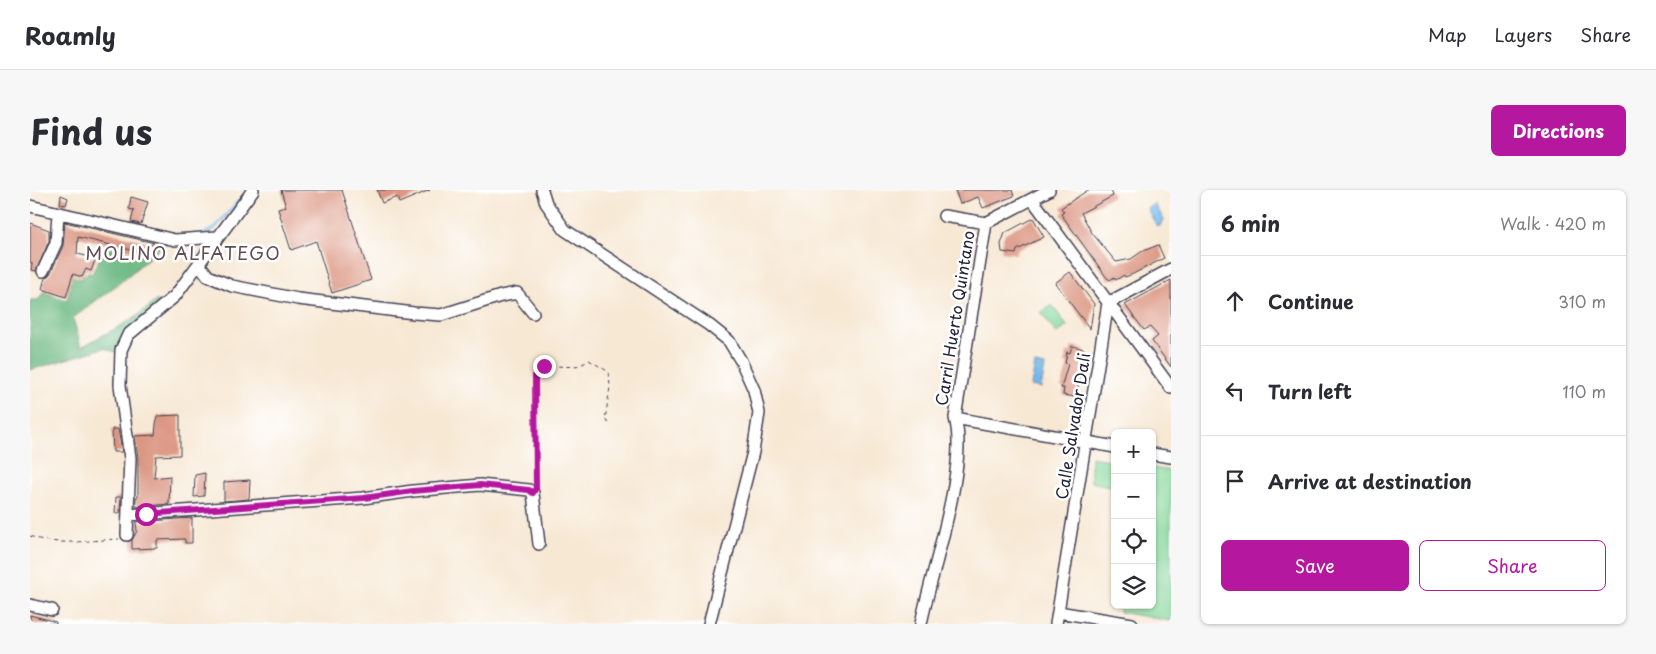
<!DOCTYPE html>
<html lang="en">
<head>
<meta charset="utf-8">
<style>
  :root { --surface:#fff; --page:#f7f7f7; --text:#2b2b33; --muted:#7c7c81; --line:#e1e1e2; --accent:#b5179e }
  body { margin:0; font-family:"Playpen Sans",sans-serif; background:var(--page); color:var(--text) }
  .controls { position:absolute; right:15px; bottom:15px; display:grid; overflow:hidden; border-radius:8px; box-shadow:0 1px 4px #0004 }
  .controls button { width:45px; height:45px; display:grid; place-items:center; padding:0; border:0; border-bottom:1px solid var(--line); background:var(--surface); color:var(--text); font:25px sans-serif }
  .stop { position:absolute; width:15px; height:15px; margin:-11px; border:4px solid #b5179e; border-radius:50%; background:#fff }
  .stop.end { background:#b5179e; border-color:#fff; box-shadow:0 1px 5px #0008 }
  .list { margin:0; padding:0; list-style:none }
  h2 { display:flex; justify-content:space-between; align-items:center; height:65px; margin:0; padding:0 20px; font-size:21px }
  h2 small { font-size:16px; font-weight:400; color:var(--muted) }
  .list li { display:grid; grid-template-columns:32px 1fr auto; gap:15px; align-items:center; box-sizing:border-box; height:90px; padding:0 20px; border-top:1px solid var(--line) }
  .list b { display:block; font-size:19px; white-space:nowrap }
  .list em { font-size:16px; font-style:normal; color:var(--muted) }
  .actions { display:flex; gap:10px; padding:15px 20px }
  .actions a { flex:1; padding:11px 0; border:1px solid var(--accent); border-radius:8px; text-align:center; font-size:18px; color:var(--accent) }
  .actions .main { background:var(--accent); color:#fff }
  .icon { flex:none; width:28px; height:28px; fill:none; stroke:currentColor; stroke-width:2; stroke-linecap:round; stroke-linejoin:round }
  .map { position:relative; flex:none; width:1141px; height:434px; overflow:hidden; border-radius:8px }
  header { display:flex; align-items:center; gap:30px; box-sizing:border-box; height:70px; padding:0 25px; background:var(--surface); border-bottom:1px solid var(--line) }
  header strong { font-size:24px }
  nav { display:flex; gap:28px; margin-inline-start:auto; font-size:18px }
  .intro { display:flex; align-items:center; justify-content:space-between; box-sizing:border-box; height:120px; padding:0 30px }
  h1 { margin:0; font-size:35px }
  .button { padding:12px 22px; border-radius:8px; background:var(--accent); color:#fff; font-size:18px; font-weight:700 }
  main { display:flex; gap:30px; padding:0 30px }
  aside { flex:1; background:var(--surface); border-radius:8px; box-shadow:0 1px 4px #0004 }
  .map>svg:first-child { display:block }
  .green { fill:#84d798; stroke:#537c6a }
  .forest { fill:#6bb880; stroke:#466d5e }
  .water { fill:#74b9eb; stroke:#4b6e93 }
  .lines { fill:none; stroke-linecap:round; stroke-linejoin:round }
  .stream { stroke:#74b9eb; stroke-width:2.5 }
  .building { fill:#dc9783 }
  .minor-casing { stroke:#424052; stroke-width:14 }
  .path { stroke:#424052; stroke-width:1; stroke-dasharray:4 4; stroke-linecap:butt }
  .minor { stroke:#fff; stroke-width:11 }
  .route { stroke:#b5179e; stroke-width:6 }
  .labels { text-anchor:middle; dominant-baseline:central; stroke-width:5; stroke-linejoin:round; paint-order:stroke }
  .street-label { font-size:16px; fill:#22223b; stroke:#fff }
  .neighbourhood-label { font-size:18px; letter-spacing:1px; fill:#634b54; stroke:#fff }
</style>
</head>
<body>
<header>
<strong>Roamly</strong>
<nav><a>Map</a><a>Layers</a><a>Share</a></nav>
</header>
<div class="intro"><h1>Find us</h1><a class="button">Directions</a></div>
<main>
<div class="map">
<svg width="1141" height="434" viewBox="0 0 1141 434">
  <rect width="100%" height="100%" fill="#fff"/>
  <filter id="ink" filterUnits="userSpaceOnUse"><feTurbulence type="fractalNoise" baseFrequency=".02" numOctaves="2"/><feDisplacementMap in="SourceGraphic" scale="10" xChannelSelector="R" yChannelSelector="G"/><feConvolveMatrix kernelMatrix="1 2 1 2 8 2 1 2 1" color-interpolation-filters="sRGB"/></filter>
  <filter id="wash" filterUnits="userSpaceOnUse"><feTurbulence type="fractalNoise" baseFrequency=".0096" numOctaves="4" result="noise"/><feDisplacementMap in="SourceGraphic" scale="20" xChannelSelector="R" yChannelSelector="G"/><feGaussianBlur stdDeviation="1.12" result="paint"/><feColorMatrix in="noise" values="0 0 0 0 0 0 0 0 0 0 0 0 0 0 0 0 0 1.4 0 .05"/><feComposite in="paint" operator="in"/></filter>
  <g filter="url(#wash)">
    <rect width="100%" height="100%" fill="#f7e8d4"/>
    <path class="green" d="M1022 115 1037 136 1027 144 1011 123Z
      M1061 267 1085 271V297L1061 292Z
      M1122 278 1141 281V431L1089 422 1091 415H1122Z"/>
    <path class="forest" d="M131 52 136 53 92 91 43 128 51 157 103 129 127 110 130 114 88 163 74 158 0 180V110H8L13 102 37 110 41 94 31 90 34 83 51 89 57 82 62 84 75 57 108 65Z"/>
    <path class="water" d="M1125 14 1134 30 1129 37 1126 35 1117 18Z
      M1005 174 1015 176 1011 198 1001 196Z"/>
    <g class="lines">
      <path class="stream" d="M175 43 184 39 210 9"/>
    </g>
    <g id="blocks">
      <path class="building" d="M251 0H312L341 90 302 103 286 51 261 60 248 19 256 17Z
        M347 0H400L369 13 367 7 352 13Z
        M925 0H982L984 6 953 18 948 7 930 14Z
        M1058 0H1081L1083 6 1051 23 1062 43 1086 72 1101 69 1111 62 1128 55 1134 68 1103 84 1095 87 1094 85 1086 90 1084 87 1080 90 1077 88 1031 24 1034 22 1031 18Z
        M31 5 38 8 36 15 30 14Z
        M101 7 118 12 111 34 101 32 104 20 99 19Z
        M1003 28 1014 47 987 60 986 64 972 62 971 54 975 43Z
        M35 32 124 53 109 62 48 47 47 64 66 68 61 81 56 79 52 87 43 84 36 107 12 99 15 88 20 84 33 56Z
        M0 33 19 40V51L6 81 1 80 2 73 0 72Z
        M1040 82 1064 114 1060 139 1025 93Z
        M1141 90V177L1122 151 1128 146 1120 137 1114 140 1095 115Z
        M1042 156 1054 159 1055 162 1046 207 1033 205 1034 198H1031L1038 174 1035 173 1037 162 1040 163Z
        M150 225V265L126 266 124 288 140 286 139 314 106 317V307H108V267L105 246 125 245 127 226Z
        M82 239H88L92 262H83Z
        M175 283 174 306 164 307 165 285Z
        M220 290 219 309 194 311V292Z
        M86 307H91L90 323H85Z
        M162 328V353H155V349L127 350V358L102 359V350L107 341 106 332Z
        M0 425 26 432V434H0Z"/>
    </g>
  </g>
  <g filter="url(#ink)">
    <use href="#blocks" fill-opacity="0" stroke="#424052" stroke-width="1"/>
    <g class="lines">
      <g class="minor-casing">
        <path id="minor" d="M512 0 516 13 535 40 679 135 699 151 711 171 724 200 729 223 723 262 679 434
          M1002 9 1141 198
          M0 16 145 50 187 47
          M914 26 956 33 1019 0
          M169 74 178 86 202 96 268 109 384 123 411 125 471 106 487 103 503 123
          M13 81 26 53 28 24
          M925 228 1085 257
          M1122 264 1141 267
          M98 325 333 308 383 301 450 295 499 300 503 303 509 354
          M97 345 100 268 90 195 91 160 98 145 145 106 223 0
          M0 415 22 420
          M1028 422 1102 434
          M891 434C901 381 939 277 925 228L956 33
          M1026 434 1078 113 1141 79"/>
      </g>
      <path class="path" d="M506 293 505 186 507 179C523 171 543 183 559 170L579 182 580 197 575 230 580 234
        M0 346C27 357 60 350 89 349"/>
      <use href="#minor" class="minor"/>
    </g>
  </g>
  <g class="lines" filter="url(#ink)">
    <path class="route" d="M116 324 334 308 383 301 450 295 499 300 503 303 506 298 505 186 507 179 514 176"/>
  </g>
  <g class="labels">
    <g class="street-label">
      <text transform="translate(924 128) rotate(-81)">Carril Huerto Quintano</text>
      <text transform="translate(1042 236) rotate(-81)">Calle Salvador Dali</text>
    </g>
    <g class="neighbourhood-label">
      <text x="153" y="62">MOLINO ALFATEGO</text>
    </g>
  </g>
</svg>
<div class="controls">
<button>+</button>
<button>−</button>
<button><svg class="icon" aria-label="locate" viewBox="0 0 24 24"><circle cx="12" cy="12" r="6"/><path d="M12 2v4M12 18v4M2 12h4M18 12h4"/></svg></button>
<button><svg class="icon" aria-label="layers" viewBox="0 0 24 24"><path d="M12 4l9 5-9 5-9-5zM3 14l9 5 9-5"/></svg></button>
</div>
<div class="stop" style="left:116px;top:324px"></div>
<div class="stop end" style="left:514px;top:176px"></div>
</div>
<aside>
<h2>6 min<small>Walk · 420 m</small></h2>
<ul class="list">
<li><svg class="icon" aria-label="ahead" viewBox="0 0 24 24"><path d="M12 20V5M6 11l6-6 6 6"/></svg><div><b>Continue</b></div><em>310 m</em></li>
<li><svg class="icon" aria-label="left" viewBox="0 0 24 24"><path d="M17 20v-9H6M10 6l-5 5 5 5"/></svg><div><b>Turn left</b></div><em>110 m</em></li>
<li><svg class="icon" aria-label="arrive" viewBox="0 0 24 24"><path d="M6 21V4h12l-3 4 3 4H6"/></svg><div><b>Arrive at destination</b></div></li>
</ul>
<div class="actions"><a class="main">Save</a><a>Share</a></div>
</aside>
</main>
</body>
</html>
